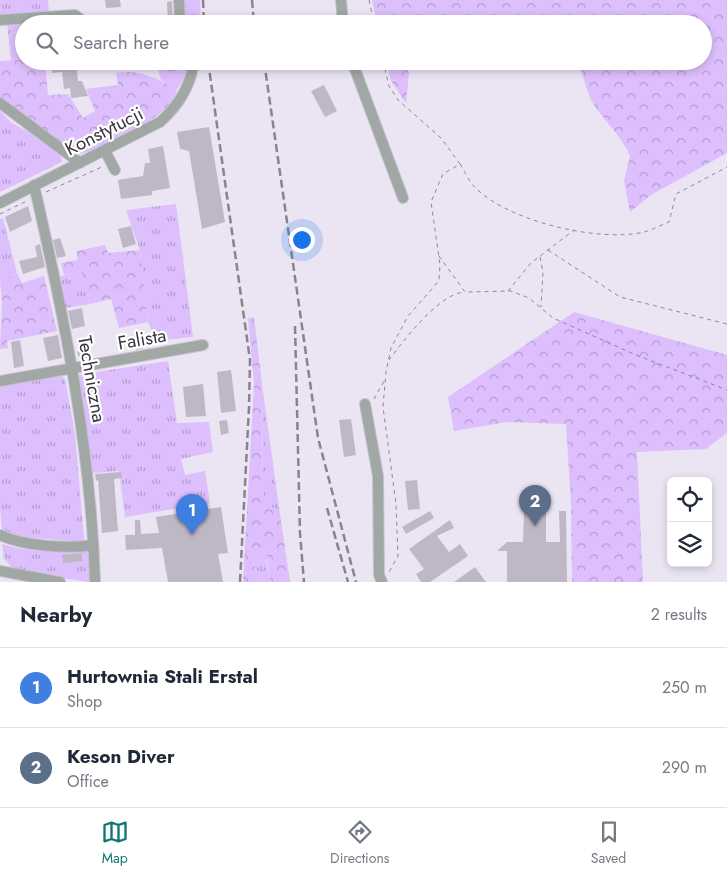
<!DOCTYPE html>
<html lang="en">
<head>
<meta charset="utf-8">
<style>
  :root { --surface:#fff; --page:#f6f6f7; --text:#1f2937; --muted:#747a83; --line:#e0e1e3; --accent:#0f766e }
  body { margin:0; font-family:Jost,sans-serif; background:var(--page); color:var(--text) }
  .controls { position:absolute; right:15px; bottom:15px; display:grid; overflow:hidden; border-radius:8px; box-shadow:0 2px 8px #0003 }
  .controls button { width:45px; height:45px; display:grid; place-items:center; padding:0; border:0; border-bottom:1px solid var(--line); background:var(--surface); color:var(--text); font:25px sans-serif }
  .you { position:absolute; left:301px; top:239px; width:18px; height:18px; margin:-12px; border:4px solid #fff; border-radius:50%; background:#1a73e8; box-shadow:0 0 0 8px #1a73e833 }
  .badge { display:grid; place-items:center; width:32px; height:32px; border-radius:50%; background:var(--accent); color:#fff; font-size:16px; font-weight:700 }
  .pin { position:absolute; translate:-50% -41px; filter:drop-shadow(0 1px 2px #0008) }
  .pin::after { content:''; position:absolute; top:26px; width:18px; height:15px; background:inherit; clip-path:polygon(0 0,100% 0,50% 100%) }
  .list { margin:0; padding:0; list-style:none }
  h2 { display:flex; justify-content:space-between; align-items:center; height:65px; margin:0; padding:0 20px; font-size:21px }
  h2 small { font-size:16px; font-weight:400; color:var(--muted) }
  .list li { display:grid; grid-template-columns:32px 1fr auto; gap:15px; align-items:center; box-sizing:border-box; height:80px; padding:0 20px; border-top:1px solid var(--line) }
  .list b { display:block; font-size:19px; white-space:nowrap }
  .list p { margin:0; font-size:16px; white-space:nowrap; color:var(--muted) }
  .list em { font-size:16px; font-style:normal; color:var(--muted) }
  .icon { flex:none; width:28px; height:28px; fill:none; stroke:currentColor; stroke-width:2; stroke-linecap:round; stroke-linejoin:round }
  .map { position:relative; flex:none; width:727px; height:582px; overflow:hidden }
  .search { position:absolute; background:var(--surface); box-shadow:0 2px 8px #0003; left:15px; right:15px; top:15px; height:55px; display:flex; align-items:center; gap:12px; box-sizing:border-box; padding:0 18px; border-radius:28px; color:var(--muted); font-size:19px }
  .sheet { height:225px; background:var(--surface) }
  nav { display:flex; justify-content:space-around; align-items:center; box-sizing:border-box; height:70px; border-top:1px solid var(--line); background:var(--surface); font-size:14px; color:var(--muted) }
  nav a { display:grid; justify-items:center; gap:2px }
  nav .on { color:var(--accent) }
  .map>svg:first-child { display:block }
  .grass { fill:url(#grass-tufts) }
  .forest { fill:url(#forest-crowns) }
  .building { fill:#beb8c6 }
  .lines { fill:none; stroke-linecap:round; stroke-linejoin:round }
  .minor-casing { stroke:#c7c2ce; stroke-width:12 }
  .path { stroke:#8d8892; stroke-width:1; stroke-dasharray:4 4; stroke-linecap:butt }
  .minor { stroke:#a0a7a4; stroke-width:10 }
  .rail { stroke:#88838d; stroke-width:2.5; stroke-dasharray:8 4; stroke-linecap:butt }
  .labels { text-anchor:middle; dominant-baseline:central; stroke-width:4.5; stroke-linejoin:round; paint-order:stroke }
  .street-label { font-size:19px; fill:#38353b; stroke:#fff }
</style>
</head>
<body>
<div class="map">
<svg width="727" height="582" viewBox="0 0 727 582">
  <defs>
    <pattern id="grass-tufts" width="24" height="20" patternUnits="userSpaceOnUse" patternTransform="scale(1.25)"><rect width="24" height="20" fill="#dcbffc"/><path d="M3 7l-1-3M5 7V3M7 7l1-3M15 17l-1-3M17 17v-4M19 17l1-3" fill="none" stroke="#b39ccd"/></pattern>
    <pattern id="forest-crowns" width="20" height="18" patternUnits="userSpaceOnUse" patternTransform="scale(1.25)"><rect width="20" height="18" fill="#dcbffc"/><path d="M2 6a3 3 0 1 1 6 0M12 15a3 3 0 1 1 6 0" fill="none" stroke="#b39ccd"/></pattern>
  </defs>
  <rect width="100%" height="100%" fill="#ebe5f3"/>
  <path class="grass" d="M0 0H48L50 24H24V59L11 60 7 23H0Z
    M155 61H189L184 78 177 89 161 80Z
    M0 111 12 123 60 149 62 162 0 192Z
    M176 204 193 337 156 341 148 322 140 250 126 210Z
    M3 218 17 273 0 281V219Z
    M82 273 90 304 65 308 59 276Z
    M168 361 177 423 209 422 213 452 181 459 185 475 205 471 210 503 125 517 119 471 93 473 77 375Z
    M62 376 65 379 75 434 84 539 80 542 12 536 2 530 0 507V386Z
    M263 392 280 514 267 503 262 492Z
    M2 544 21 549 86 550 89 555 91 578 88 582 14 570 4 559Z
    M271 547 276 551 269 554 266 561 271 582H256L260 577 253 564 256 556Z"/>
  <path class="forest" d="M181 0H200L201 24H183Z
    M372 0H727V153L651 195 630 212 624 181 630 156C621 135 606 123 594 105 585 91 585 75 576 61H703V24H525L492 19 434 24H377Z
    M24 59V61H45L48 95 68 94 83 118 95 111 86 89 118 85 116 73C138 69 157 78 177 89 172 118 115 138 91 151L79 154 28 123 0 99V61Z
    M386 61H403L409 73 406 103 391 81Z
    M105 245 108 253 140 250 148 322 119 328 111 299 90 304 82 273 64 275 61 263 77 260V251Z
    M17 273 22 283 44 276 57 331 7 341 8 348 0 349 2 302 0 281Z
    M574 312 727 355V433L706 449 637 452 643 582H572L571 505 566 424 507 422 454 431 448 397Z
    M254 317 263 392 262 492 267 503 280 514 290 582H271L266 556 276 551 271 547 256 556 253 564 260 577 256 582H243L254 384 248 318Z"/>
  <path class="building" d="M105 0H120L121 7 106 8Z
    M172 1 173 24H168L167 2Z
    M52 61H76L78 81H82L88 96 71 98 70 88 64 89 62 72 52 73Z
    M324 85 337 111 325 117 311 91Z
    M209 127 225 222 202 229 189 151 180 149 177 132Z
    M163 146 170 188 152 191V195L121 199 118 180 143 176 145 163H150L148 149Z
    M28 206 32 221 10 232 5 217Z
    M131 226 136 244 123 248 118 229Z
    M60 238 66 256 57 258 53 240Z
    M40 244 45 267 23 274 19 261 37 257 35 246Z
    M82 308 85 326 72 329 68 311Z
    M58 335 62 358 48 361 43 338Z
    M142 338 144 348 136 350 134 340Z
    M20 340 24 366 14 368 11 342Z
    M77.5 353a5.5 5.5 0 1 1 11 0a5.5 5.5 0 1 1-11 0Z
    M231 370 236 411 221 413 217 372Z
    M203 384 206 416 186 417 183 387Z
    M351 419 356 455 344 457 339 420Z
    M227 420 229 433 221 435 219 421Z
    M121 472 122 478 114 479 118 531 102 533 98 480 96 481 95 474Z
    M417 480 420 509 408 510 405 481Z
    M221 507 228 553 218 554 223 582H168L162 548 126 550 125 535H135V520H140L141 534 159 533 156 517Z
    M430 511 434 518 406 534 402 527Z
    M559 511H566L567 582H507V551H497L507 542H523L524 512H546V542H560Z
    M450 520 454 528 437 536 449 552 460 544 468 556 430 582H421L416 574 424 569 409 549Z
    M82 553V561L63 563V555Z
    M475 567 486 582H454Z"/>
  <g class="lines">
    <g class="minor-casing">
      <path id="minor" d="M179 0 180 24
        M341 0 343 24
        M0 20 75 15 87 24
        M352 61 403 198
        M0 103 80 163
        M105 151 115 170
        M34 185C64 316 91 448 95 582
        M0 203 160 122C178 106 191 86 194 61
        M0 381 203 345
        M365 404 378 476 379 575 382 582
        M0 535C23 546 68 549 93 545
        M0 571 60 582"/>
    </g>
    <path class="path" d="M369 0 374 24
      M383 61 389 86 398 100 441 138 460 164 443 174 431 202 440 265 439 281 408 316 391 348 386 372 383 407 396 504 398 556 389 572
      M460 164C464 170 467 178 472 184 502 220 598 243 644 232 652 230 661 225 669 222L676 194 727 167
      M46 192 104 166
      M0 214 29 200
      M548 250 620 297 727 324
      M439 256 465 292 511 291 529 298 553 318 636 355 727 390
      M540 257 543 272 541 307
      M508 291 531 263 574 230
      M389 360C403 341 439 294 464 292
      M374 399 384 381"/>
    <use href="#minor" class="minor"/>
    <path class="rail" d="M203 0 204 24
      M252 0 254 24
      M208 61 250 360 249 407 240 582
      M264 61 318 438 356 582
      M295 326 300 533 304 582
      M327 508 348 582"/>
  </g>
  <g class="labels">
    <g class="street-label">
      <text transform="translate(104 131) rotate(-27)">Konstytucji</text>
      <text transform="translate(142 339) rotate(-10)">Falista</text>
      <text transform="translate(92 379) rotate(80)">Techniczna</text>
    </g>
  </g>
</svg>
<div class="controls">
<button><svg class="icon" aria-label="locate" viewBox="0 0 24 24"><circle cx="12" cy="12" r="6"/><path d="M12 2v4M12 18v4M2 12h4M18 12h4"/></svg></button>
<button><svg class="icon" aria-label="layers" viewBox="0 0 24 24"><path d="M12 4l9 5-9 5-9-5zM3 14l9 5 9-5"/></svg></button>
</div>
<div class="you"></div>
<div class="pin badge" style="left:192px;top:535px;background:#3f7fe0">1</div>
<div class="pin badge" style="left:535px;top:526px;background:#5c6f8a">2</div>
<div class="search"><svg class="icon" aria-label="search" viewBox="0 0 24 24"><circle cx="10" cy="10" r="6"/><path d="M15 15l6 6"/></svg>Search here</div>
</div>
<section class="sheet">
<h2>Nearby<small>2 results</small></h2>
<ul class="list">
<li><span class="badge" style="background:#3f7fe0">1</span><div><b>Hurtownia Stali Erstal</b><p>Shop</p></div><em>250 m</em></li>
<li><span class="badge" style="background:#5c6f8a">2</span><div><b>Keson Diver</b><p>Office</p></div><em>290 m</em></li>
</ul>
</section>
<nav>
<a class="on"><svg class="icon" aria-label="map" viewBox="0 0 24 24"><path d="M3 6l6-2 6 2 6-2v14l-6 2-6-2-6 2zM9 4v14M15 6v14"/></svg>Map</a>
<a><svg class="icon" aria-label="directions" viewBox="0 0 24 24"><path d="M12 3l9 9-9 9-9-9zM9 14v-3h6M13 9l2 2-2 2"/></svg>Directions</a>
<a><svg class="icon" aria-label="saved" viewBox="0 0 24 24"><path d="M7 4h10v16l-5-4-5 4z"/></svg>Saved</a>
</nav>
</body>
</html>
